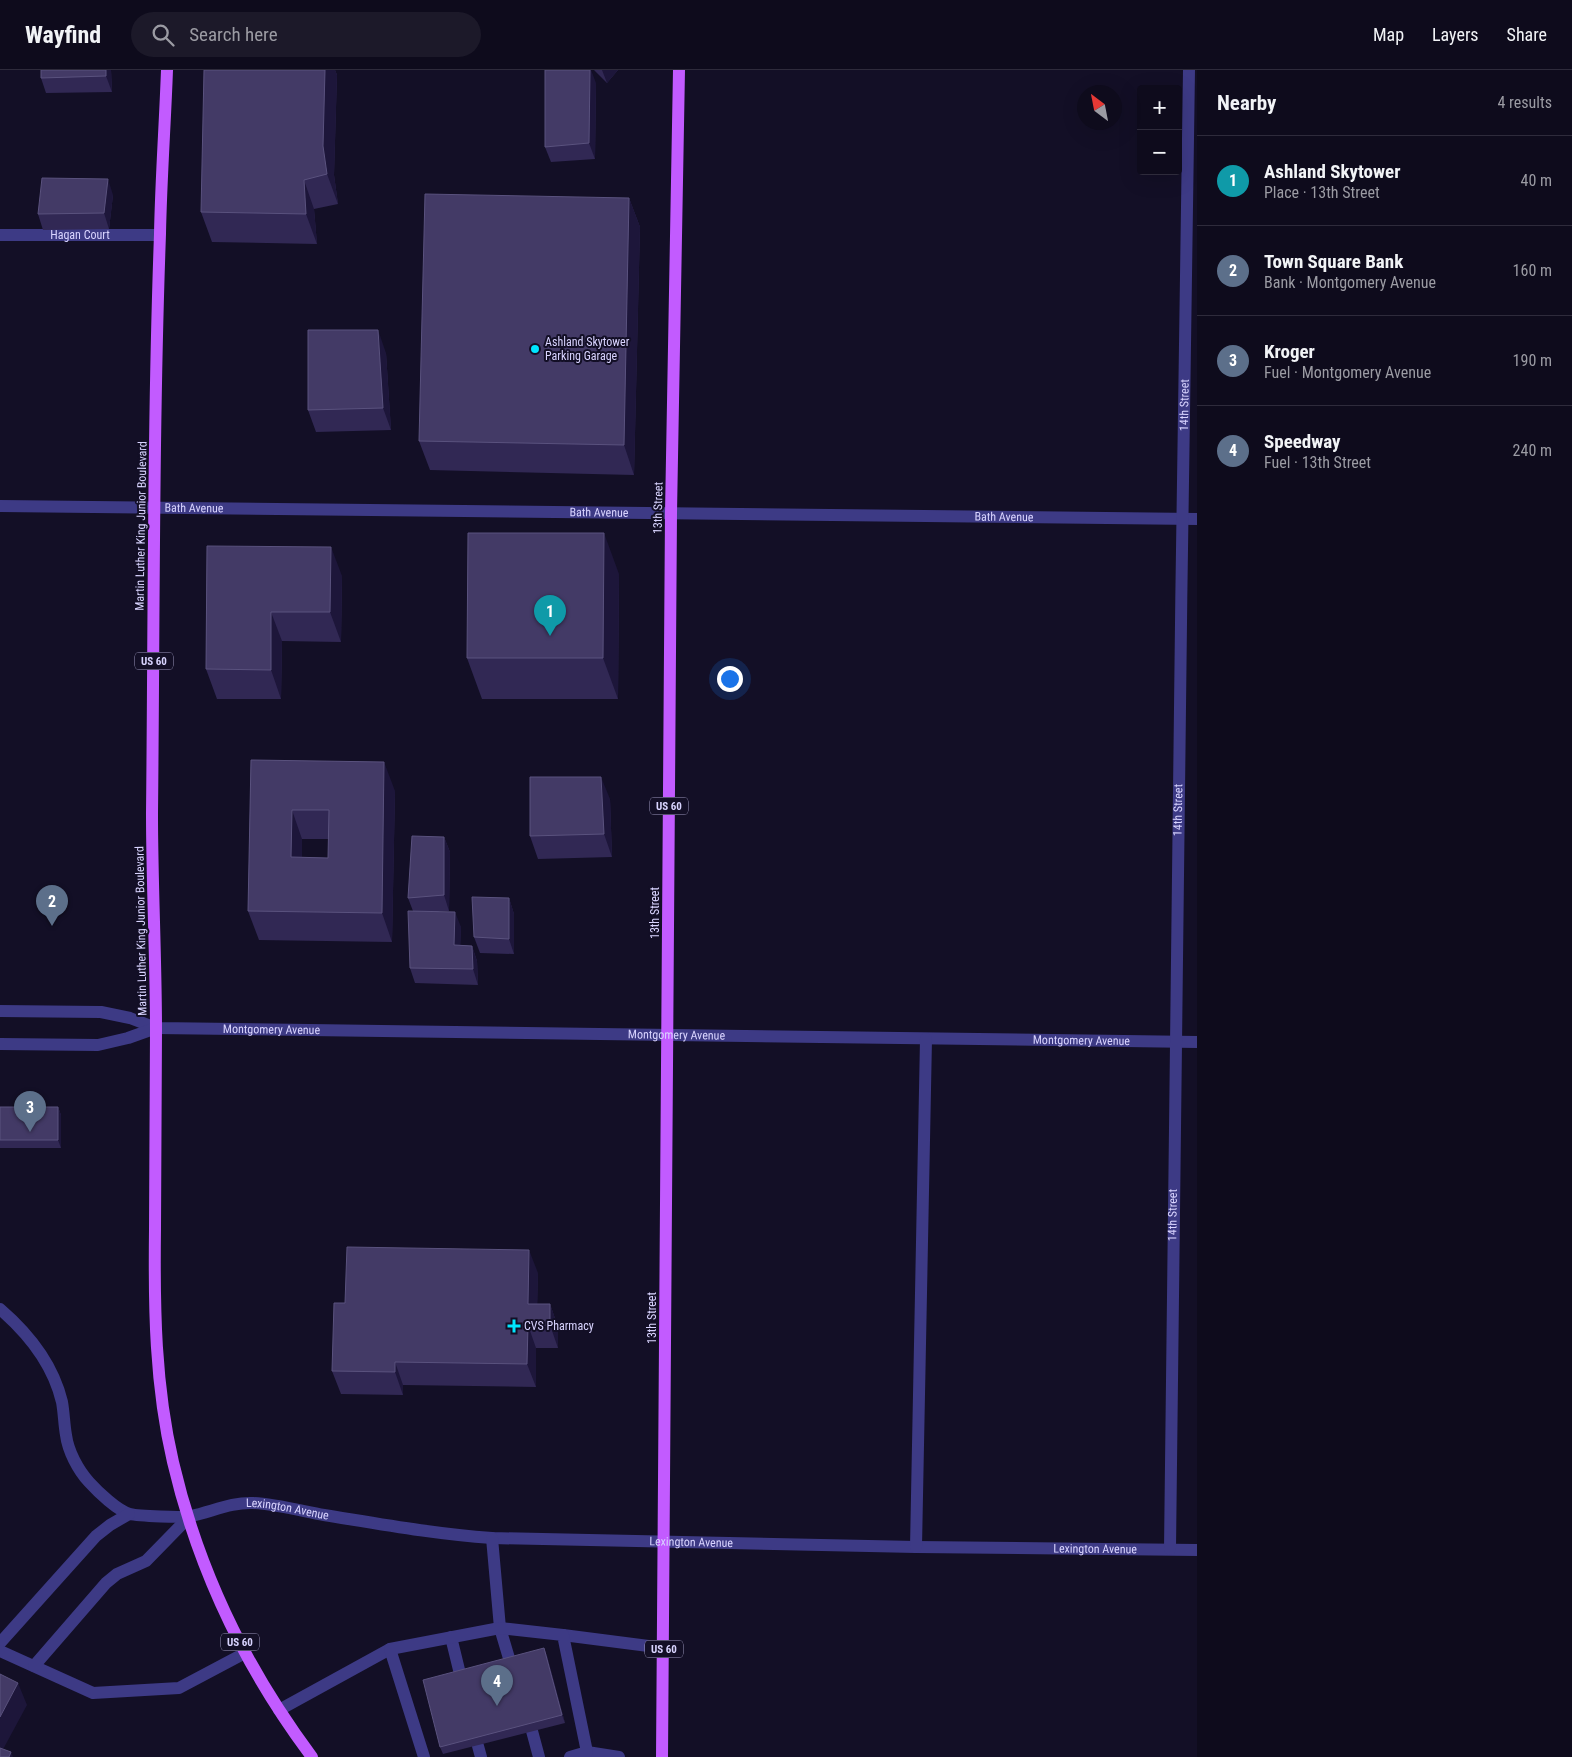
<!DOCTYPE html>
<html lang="en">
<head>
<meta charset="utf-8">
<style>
  :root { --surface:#0e0b1c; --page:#1c1929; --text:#f1f3f6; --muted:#9b9ba3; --line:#2e2b3b; --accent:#db2777 }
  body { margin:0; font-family:"Roboto Condensed",sans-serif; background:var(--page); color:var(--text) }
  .controls { position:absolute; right:15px; top:15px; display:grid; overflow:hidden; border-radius:5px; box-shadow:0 5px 20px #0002 }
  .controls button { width:45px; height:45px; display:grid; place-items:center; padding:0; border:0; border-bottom:1px solid var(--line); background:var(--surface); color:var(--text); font:25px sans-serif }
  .compass { position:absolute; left:1077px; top:15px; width:45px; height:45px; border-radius:50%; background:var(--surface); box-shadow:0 5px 20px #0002; rotate:328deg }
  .you { position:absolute; left:729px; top:608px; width:18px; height:18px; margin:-12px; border:4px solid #fff; border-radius:50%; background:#1a73e8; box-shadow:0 0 0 8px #1a73e833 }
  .badge { display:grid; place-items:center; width:32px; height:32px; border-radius:50%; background:var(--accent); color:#fff; font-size:16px; font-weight:700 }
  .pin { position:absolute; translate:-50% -41px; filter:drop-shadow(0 1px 2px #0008) }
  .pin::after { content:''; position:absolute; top:26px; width:18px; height:15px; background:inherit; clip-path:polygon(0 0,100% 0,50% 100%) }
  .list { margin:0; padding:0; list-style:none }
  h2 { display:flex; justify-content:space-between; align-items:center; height:65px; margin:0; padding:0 20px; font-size:21px }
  h2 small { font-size:16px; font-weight:400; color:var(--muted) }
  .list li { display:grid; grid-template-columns:32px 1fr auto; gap:15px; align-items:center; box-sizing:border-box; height:90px; padding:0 20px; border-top:1px solid var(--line) }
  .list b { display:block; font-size:19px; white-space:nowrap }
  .list p { margin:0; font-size:16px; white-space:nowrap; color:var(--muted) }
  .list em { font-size:16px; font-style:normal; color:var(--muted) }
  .icon { flex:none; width:28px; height:28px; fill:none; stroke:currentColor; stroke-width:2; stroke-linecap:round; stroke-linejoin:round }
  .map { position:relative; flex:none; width:1197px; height:1687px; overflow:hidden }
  header { display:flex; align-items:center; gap:30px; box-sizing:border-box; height:70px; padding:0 25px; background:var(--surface); border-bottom:1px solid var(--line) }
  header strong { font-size:24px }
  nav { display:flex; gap:28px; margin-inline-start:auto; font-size:18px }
  .search { width:350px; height:45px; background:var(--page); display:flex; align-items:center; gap:12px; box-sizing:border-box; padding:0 18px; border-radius:28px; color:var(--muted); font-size:19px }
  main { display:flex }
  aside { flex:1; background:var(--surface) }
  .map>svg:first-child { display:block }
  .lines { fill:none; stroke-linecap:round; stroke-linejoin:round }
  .minor { stroke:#3d3a85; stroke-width:12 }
  .major { stroke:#c25bff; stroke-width:12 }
  .wall { fill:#312854; fill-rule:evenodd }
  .shaded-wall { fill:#1d163a }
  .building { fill:#433a66; stroke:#5a527e; fill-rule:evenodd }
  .poi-dot { fill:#00e5ff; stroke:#130f26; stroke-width:2 }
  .labels { text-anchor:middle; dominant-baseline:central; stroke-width:4; stroke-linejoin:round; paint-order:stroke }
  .shield { fill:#130f26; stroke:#9e99be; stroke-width:1 }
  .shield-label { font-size:11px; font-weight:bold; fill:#d9d4ff }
  .street-label { font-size:12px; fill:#d9d4ff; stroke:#130f26 }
  .poi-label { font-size:12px; fill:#d9d4ff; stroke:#130f26; text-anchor:start }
</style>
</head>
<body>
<header>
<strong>Wayfind</strong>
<div class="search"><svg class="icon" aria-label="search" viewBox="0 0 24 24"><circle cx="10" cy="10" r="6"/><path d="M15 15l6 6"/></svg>Search here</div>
<nav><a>Map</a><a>Layers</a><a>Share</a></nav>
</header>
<main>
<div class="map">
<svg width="1197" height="1687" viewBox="0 0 1197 1687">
  <rect width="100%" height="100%" fill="#130f26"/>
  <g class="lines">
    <g class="minor">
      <path id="s1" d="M0 165H159"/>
      <path id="s2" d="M0 436 1197 449"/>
      <path id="s3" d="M0 941 101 942 130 948 156 958 1197 972"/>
      <path d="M0 974 98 975 128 968 156 958"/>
      <path id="s4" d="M0 1239C29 1264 53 1294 62 1332 64 1343 64 1354 66 1365 68 1381 78 1400 89 1412 98 1422 118 1441 130 1444 138 1446 183 1448 191 1446 211 1442 232 1432 253 1433 275 1434 302 1441 324 1445 380 1454 435 1464 492 1468L916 1477 1197 1480"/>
      <path d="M492 1468 500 1558 511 1595"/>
      <path d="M916 1477 926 969"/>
      <path id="s5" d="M1170 1479C1172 986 1183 493 1189 0"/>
      <path d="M563 1565 664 1578"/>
      <path d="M451 1567 461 1608"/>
      <path d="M0 1573 96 1466 110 1455 129 1444"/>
      <path d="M0 1581 93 1623 179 1618 245 1583"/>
      <path d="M34 1596 106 1513 117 1504 146 1491 189 1447"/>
      <path d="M279 1640 390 1579"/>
      <path d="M532 1661 539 1687"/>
      <path d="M478 1676 481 1687"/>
      <path d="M587 1682 619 1687"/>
      <path d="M424 1687 390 1579 500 1558 563 1565 587 1682 570 1687"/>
    </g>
    <path class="major" d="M167 0C165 55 161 109 160 164 153 357 154 551 152 744 152 816 156 888 156 960 156 1027 155 1093 155 1159 154 1238 155 1315 173 1392 198 1499 246 1599 312 1687
      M662 1687 671 443 679 0"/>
  </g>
  <path class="wall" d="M41 0H111L112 22 46 23 41 8Z
    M325 0H335L337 5 334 105 338 134 314 139 317 174 212 172 201 142Z
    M594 0H618L607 13Z
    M596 13 595 89 551 92 545 77Z
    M113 125 109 159 43 160 38 144Z
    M629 128 640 157 634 405 430 400 419 371Z
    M386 283 391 360 316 362 308 340Z
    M207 476 342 506 341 572 282 571 281 629H217L206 599Z
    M619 504 618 629H482L467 588Z
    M251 690 395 721 392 872 259 870 248 841ZM302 769H329L328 788 302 787Z
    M610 729 612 787 538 789 530 766Z
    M444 767 450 782 449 841H438L461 857 460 875 472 876 477 891 478 915 415 913 410 898 413 841 408 828Z
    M509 828 514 844V884L480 883 474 867Z
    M0 1037H58L61 1045V1078H0Z
    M538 1203 537 1234H550L558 1257V1278H536V1317L403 1315V1325L341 1324 332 1301 345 1233Z
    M544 1578 547 1586 565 1653 443 1684 440 1677Z"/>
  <path class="shaded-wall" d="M106 0H111L112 22 106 6Z
    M325 0H335L337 5 334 105 338 134 327 104 323 76Z
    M590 0H591L596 13 595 89 589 73Z
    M602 0H618L607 13Z
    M108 109 113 125 109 159 104 143Z
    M304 110 314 139 317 174 306 144Z
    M629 128 640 157 634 405 624 375Z
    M378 260 386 283 391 360 383 338Z
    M604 463 619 504 618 629 603 588Z
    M331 477 342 506 341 572 330 542Z
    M271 542 282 571 281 629 271 600Z
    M384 692 395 721 392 872 382 843Z
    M601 707 610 729 612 787 604 764Z
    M292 740 302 769V817L291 787Z
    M444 767 450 782 449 841 444 825Z
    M509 828 514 844V884L509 869Z
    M455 842 461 857 460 890 454 875Z
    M472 876 477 891 478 915 473 899Z
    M58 1037 61 1045V1078L58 1070Z
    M529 1180 538 1203 537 1256 528 1234Z
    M550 1234 558 1257V1278L550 1255Z
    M528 1255 536 1278V1317L527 1294Z
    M395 1292 403 1315V1325L395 1302Z
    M544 1578 547 1586 565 1653 562 1645Z
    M18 1613 27 1635 0 1685V1647Z
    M11 1682 13 1687H9Z"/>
  <path class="building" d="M41 0H106V6L41 8Z
    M204 0H325L323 76 327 104 304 110 306 144 201 142Z
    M545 0H590L589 73 545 77Z
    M42 108 108 109 104 143 38 144Z
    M425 124 629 128 624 375 419 371Z
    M308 260H378L383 338 308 340Z
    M468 463H604L603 588H467Z
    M207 476 331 477 330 542H271V600L206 599Z
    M251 690 384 692 382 843 248 841ZM292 740H329L328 788 291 787Z
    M530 707H601L604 764 530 766Z
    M412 766 444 767V825L408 828Z
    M472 827 509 828V869L474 867Z
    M408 841 455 842 454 875 472 876 473 899 410 898Z
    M0 1037H58V1070H0Z
    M347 1177 529 1180 528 1234H550V1255H528L527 1294 395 1292V1302L332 1301 334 1233H345Z
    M544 1578 562 1645 440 1677 423 1610Z
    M0 1604 18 1613 0 1647Z
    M0 1678 11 1682 9 1687H0Z"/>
  <g class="poi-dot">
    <circle cx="535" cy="279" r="5"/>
    <path d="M511.5 1248.5h5v5h5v5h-5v5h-5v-5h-5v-5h5z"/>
  </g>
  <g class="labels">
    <g class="shield">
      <rect x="135" y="582.5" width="38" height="17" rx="4"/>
      <rect x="650" y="727.5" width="38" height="17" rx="4"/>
      <rect x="221" y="1563.5" width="38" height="17" rx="4"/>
      <rect x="645" y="1570.5" width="38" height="17" rx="4"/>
    </g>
    <g class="shield-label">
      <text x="154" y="591">US 60</text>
      <text x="669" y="736">US 60</text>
      <text x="240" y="1572">US 60</text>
      <text x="664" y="1579">US 60</text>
    </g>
    <g class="street-label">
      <text stroke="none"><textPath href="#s1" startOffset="80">Hagan Court</textPath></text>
      <text stroke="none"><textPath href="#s5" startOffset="1144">14th Street</textPath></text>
      <text stroke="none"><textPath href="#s2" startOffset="194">Bath Avenue</textPath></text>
      <text transform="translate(658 438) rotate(-89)">13th Street</text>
      <text stroke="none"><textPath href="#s2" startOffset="599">Bath Avenue</textPath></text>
      <text stroke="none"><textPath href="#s2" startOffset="1004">Bath Avenue</textPath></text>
      <text transform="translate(141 456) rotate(-89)">Martin Luther King Junior Boulevard</text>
      <text stroke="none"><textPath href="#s5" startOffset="739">14th Street</textPath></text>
      <text transform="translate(655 843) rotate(-90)">13th Street</text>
      <text transform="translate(141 861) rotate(-91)">Martin Luther King Junior Boulevard</text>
      <text stroke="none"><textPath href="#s3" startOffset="274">Montgomery Avenue</textPath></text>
      <text stroke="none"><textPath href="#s3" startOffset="679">Montgomery Avenue</textPath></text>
      <text stroke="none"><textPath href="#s3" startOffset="1084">Montgomery Avenue</textPath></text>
      <text stroke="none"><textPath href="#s5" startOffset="334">14th Street</textPath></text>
      <text transform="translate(652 1248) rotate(-90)">13th Street</text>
      <text stroke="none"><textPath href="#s4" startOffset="412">Lexington Avenue</textPath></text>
      <text stroke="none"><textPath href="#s4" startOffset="818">Lexington Avenue</textPath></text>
      <text stroke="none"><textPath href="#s4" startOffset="1222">Lexington Avenue</textPath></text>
    </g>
    <g class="poi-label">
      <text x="545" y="272">Ashland Skytower<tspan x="545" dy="14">Parking Garage</tspan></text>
      <text x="524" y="1256">CVS Pharmacy</text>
    </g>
  </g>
</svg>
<div class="controls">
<button>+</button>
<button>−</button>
</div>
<svg class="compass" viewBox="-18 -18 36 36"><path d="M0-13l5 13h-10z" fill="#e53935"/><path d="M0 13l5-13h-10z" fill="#9b9ba3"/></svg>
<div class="you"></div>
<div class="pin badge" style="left:550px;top:566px;background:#0f9aa8">1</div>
<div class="pin badge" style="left:52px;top:856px;background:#5c6f8a">2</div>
<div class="pin badge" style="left:30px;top:1062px;background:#5c6f8a">3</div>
<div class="pin badge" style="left:497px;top:1636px;background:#5c6f8a">4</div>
</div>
<aside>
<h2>Nearby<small>4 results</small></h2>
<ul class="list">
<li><span class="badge" style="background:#0f9aa8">1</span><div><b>Ashland Skytower</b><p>Place · 13th Street</p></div><em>40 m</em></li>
<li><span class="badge" style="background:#5c6f8a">2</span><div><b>Town Square Bank</b><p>Bank · Montgomery Avenue</p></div><em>160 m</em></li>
<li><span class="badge" style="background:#5c6f8a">3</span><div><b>Kroger</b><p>Fuel · Montgomery Avenue</p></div><em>190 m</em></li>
<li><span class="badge" style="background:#5c6f8a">4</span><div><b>Speedway</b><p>Fuel · 13th Street</p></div><em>240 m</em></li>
</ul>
</aside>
</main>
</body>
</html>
